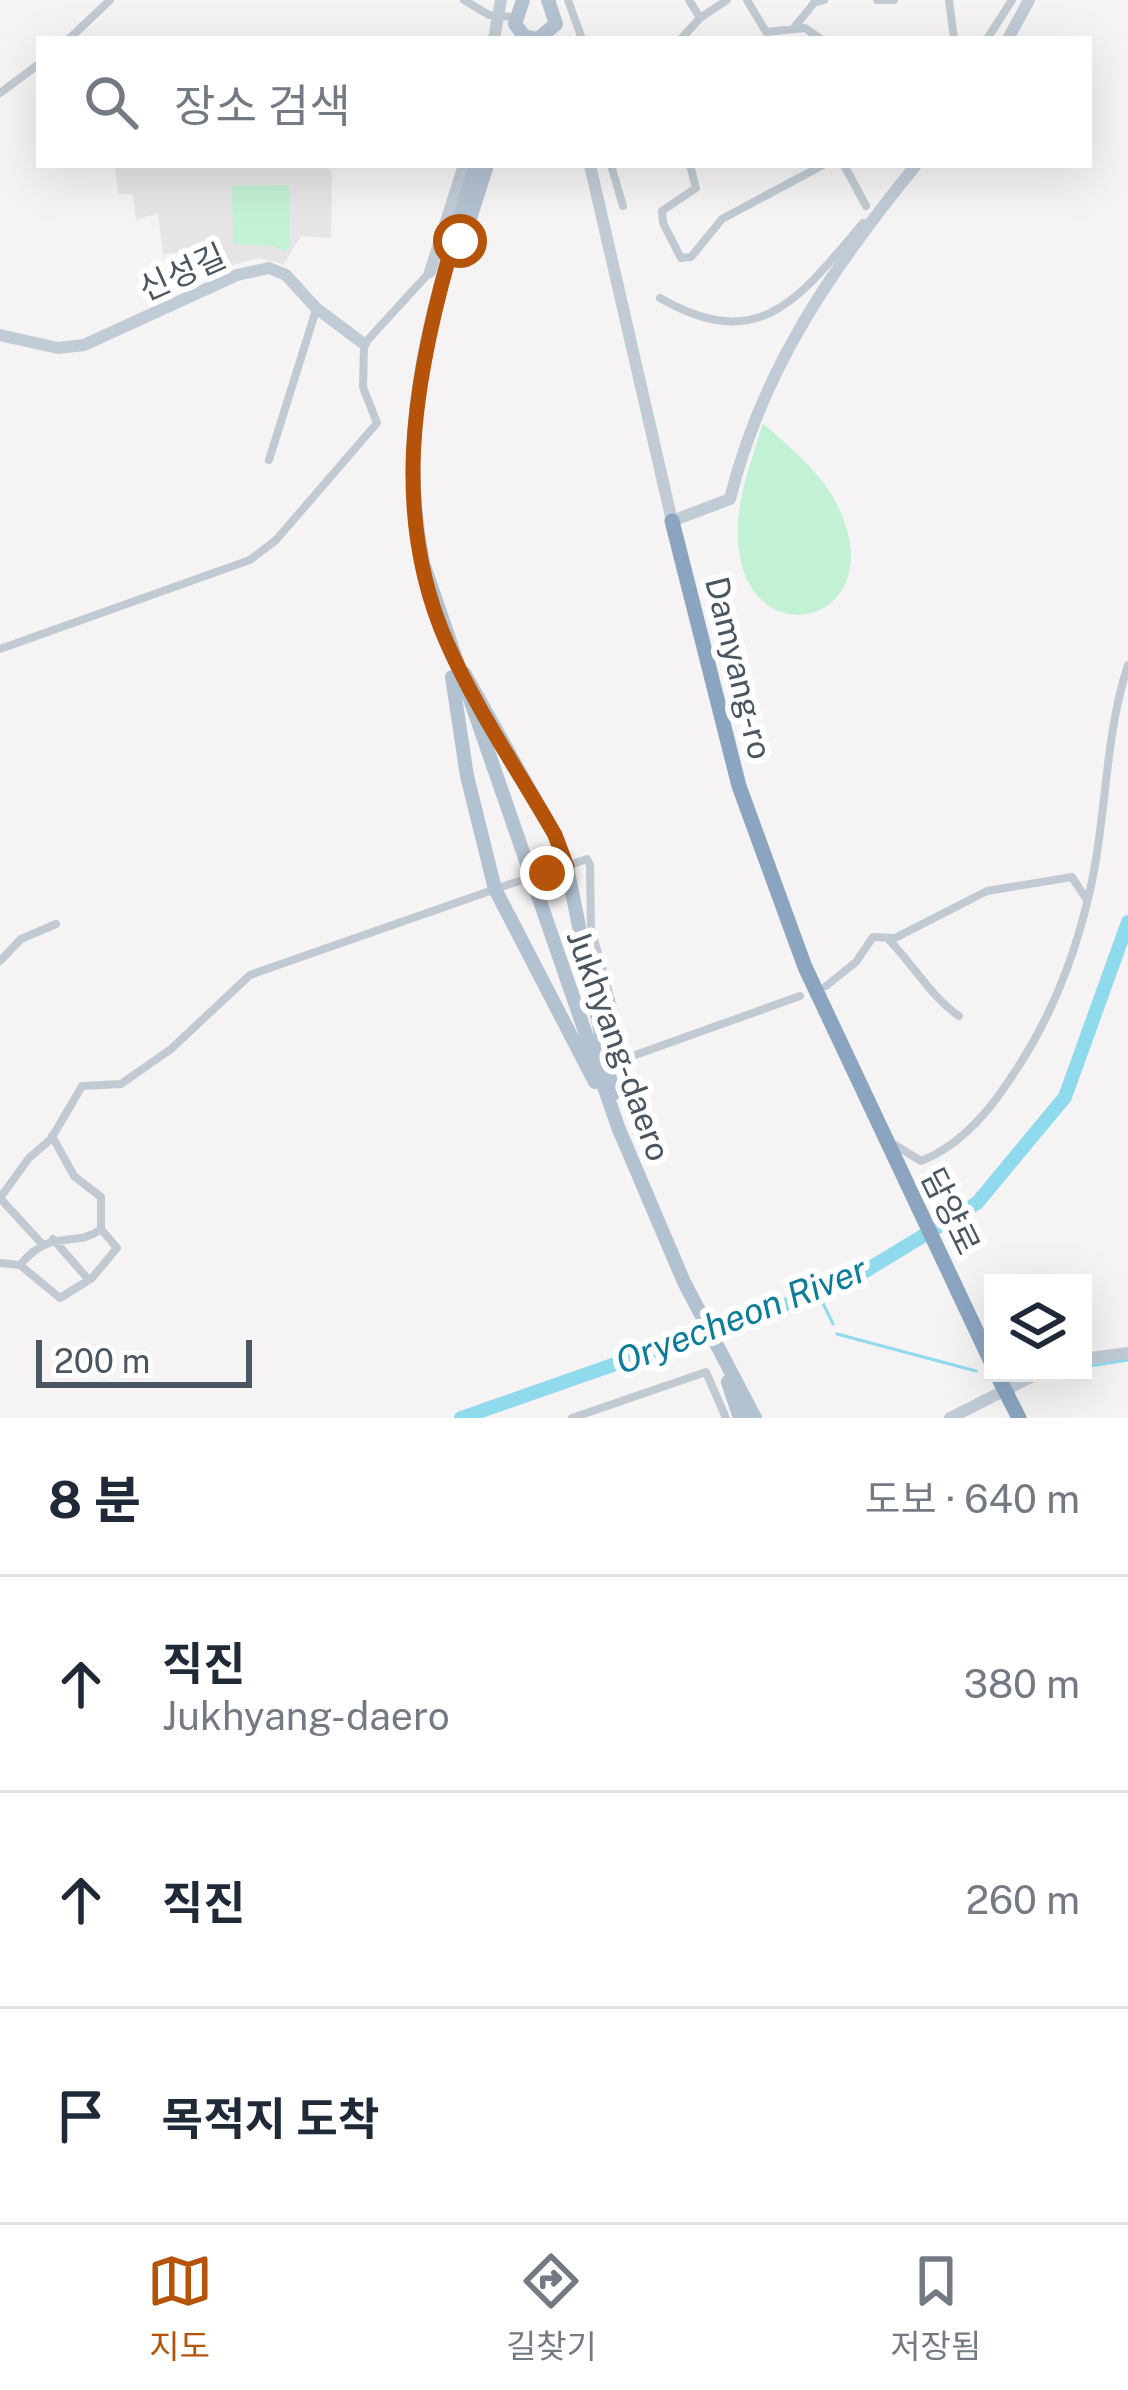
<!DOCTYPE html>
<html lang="ko">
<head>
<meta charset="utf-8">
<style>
  :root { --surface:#fff; --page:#f2f2f3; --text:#1f2937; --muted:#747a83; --line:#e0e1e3; --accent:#b45309 }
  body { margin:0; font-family:"Public Sans","Noto Sans KR",sans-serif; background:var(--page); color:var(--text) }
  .controls { position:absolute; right:36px; bottom:36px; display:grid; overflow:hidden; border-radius:0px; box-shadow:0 12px 48px #0002 }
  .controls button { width:108px; height:108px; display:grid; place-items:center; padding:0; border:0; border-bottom:3px solid var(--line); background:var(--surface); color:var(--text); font:60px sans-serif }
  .scale { position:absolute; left:36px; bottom:30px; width:216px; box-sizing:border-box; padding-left:12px; border:6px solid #4a5661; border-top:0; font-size:33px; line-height:42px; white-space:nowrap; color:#4a5661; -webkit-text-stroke:9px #fff; paint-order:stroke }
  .stop { position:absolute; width:36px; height:36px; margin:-27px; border:9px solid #b45309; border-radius:50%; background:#fff }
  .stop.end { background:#b45309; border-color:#fff; box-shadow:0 3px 12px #0008 }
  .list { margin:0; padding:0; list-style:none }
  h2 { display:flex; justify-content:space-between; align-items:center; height:156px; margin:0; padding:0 48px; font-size:51px }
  h2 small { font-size:39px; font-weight:400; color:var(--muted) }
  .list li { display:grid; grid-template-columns:78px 1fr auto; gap:36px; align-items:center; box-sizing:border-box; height:216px; padding:0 48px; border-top:3px solid var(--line) }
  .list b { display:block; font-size:45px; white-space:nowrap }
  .list p { margin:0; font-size:39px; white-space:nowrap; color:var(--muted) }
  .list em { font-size:39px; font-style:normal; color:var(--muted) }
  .icon { flex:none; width:66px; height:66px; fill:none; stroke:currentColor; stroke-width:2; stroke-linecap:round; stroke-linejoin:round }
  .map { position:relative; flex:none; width:1128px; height:1418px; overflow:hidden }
  .search { position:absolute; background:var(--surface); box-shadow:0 12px 48px #0002; left:36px; right:36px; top:36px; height:132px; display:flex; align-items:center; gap:30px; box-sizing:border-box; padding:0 42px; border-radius:0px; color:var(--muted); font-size:45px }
  .sheet { height:804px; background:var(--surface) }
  nav { display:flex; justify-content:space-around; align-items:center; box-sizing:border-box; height:168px; border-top:3px solid var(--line); background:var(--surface); font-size:33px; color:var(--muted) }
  nav a { display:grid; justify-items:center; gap:6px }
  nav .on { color:var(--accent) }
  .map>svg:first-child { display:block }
  .education { fill:#e6e4e5 }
  .green { fill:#c3f1d5 }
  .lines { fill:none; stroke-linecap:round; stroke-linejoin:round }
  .stream { stroke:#90daee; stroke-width:3 }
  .river { stroke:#90daee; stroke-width:14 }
  .street-tunnel { stroke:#caccce; stroke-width:8; stroke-dasharray:8 4; stroke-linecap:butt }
  .street { stroke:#c1cad2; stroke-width:8 }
  .secondary { stroke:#c1cbd6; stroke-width:12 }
  .primary { stroke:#b3c2d1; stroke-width:14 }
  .highway { stroke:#8ba5c1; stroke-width:15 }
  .route { stroke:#b45309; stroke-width:15 }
  .labels { text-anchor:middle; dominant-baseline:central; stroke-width:12; stroke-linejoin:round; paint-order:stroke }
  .street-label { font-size:33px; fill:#4a5661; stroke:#fff }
  .water-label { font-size:36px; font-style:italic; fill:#0c7c9b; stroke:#fff }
</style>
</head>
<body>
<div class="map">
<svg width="1128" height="1418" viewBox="0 0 1128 1418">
  <rect width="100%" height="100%" fill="#f5f3f3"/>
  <path class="education" d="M115 165H324L332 171 331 238 301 236 284 264 258 258 209 272 207 250 163 254 158 213 136 220 133 194H118Z"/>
  <path class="green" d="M289 185 290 246 284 252 274 246 233 244 232 186Z
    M763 423C787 445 816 468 833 497 908 631 722 670 739 512 743 482 754 452 763 423Z"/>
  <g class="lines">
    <path class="stream" d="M818 1293 833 1324
      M837 1334 976 1371
      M1083 1367 1128 1360
      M1050 1376 1062 1373"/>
    <path class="river" d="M461 1418 844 1284 977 1203 1065 1097 1128 922"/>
    <path class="street-tunnel" d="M513 883 547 873"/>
    <path class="street" d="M464 0 489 15 514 17
      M568 0 582 39
      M689 0 700 18
      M747 0 766 32 805 28 821 39
      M877 0H894
      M949 0 954 39
      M793 29 814 3 824 0
      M69 39 110 0
      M681 39 700 18 727 0
      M987 39 1012 0
      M0 93 39 64
      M611 165 623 206
      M690 165 696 188 662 211 663 223 681 258 691 257 722 219 823 165
      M844 165 866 206
      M660 298C761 356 800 297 863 223
      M269 460 316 310
      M0 649 250 560 276 540 377 423 363 387 364 344 429 273
      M547 873 587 859 590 865 591 928 627 1058 800 996
      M889 940C913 964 931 997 959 1016
      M0 961 21 939 56 924
      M826 986 856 962 873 937 895 938 987 891 1072 877 1087 900
      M895 1145 921 1161C957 1147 987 1114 1008 1082 1050 1022 1077 953 1092 881 1107 809 1105 735 1128 665
      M0 1198 29 1158 51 1139 82 1086 121 1084 171 1049 250 975 513 883
      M0 1198 42 1244
      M53 1239 88 1279
      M0 1263 20 1265 60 1298 92 1278 117 1248 101 1229V1197L74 1176 52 1136
      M20 1265C52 1226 76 1249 101 1229
      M572 1418 706 1372 726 1418"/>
    <path class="secondary" d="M494 39 501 0
      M1008 39 1029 0
      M590 165 672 521 730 499C762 369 833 267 916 165
      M430 272 464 165
      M0 335 58 348 84 345 237 275 269 268 286 275 316 308 364 344
      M1083 1359 1128 1353
      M950 1418 1039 1373"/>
    <path class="primary" d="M523 0 515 24 524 36 538 39 556 24 548 0
      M476 165C435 302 394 419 423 563L618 1127 684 1282 755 1418
      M469 222 487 165
      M464 673 555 835 567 867 613 1094
      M452 677 467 776 495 889 595 1082
      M728 1382 740 1418"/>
    <path class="highway" d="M672 521 739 786 805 967 993 1366
      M996 1373 1019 1418"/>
  </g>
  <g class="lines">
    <path class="route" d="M460 241 449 257C413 385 391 516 447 643 476 709 519 772 555 835L567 867 547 873"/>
  </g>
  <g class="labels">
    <g class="street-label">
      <text transform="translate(182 272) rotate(-24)">신성길</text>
      <text transform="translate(739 668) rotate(76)">Damyang-ro</text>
      <text transform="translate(619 1045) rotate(70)">Jukhyang-daero</text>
      <text transform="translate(951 1211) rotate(64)">담양로</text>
    </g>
    <g class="water-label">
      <text transform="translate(741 1315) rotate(-21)">Oryecheon River</text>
    </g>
  </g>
</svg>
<div class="controls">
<button><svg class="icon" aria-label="layers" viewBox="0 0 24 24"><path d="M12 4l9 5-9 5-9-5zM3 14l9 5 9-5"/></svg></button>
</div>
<div class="scale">200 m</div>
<div class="stop" style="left:460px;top:241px"></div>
<div class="stop end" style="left:547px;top:873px"></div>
<div class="search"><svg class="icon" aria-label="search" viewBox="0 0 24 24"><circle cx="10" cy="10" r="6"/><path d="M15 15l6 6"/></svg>장소 검색</div>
</div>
<section class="sheet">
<h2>8 분<small>도보 · 640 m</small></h2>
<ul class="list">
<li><svg class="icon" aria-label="ahead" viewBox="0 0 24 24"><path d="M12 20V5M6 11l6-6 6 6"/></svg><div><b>직진</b><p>Jukhyang-daero</p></div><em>380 m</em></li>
<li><svg class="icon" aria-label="ahead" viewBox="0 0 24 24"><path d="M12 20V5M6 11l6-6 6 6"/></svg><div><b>직진</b></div><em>260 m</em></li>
<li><svg class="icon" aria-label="arrive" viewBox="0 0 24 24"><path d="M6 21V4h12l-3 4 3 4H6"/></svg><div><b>목적지 도착</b></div></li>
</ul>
</section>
<nav>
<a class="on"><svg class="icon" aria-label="map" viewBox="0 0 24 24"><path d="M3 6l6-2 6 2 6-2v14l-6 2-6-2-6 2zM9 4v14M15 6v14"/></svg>지도</a>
<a><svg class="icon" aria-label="directions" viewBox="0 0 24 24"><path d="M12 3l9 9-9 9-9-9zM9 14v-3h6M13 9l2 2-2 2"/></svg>길찾기</a>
<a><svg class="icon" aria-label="saved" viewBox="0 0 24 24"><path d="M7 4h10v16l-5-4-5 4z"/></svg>저장됨</a>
</nav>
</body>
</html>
